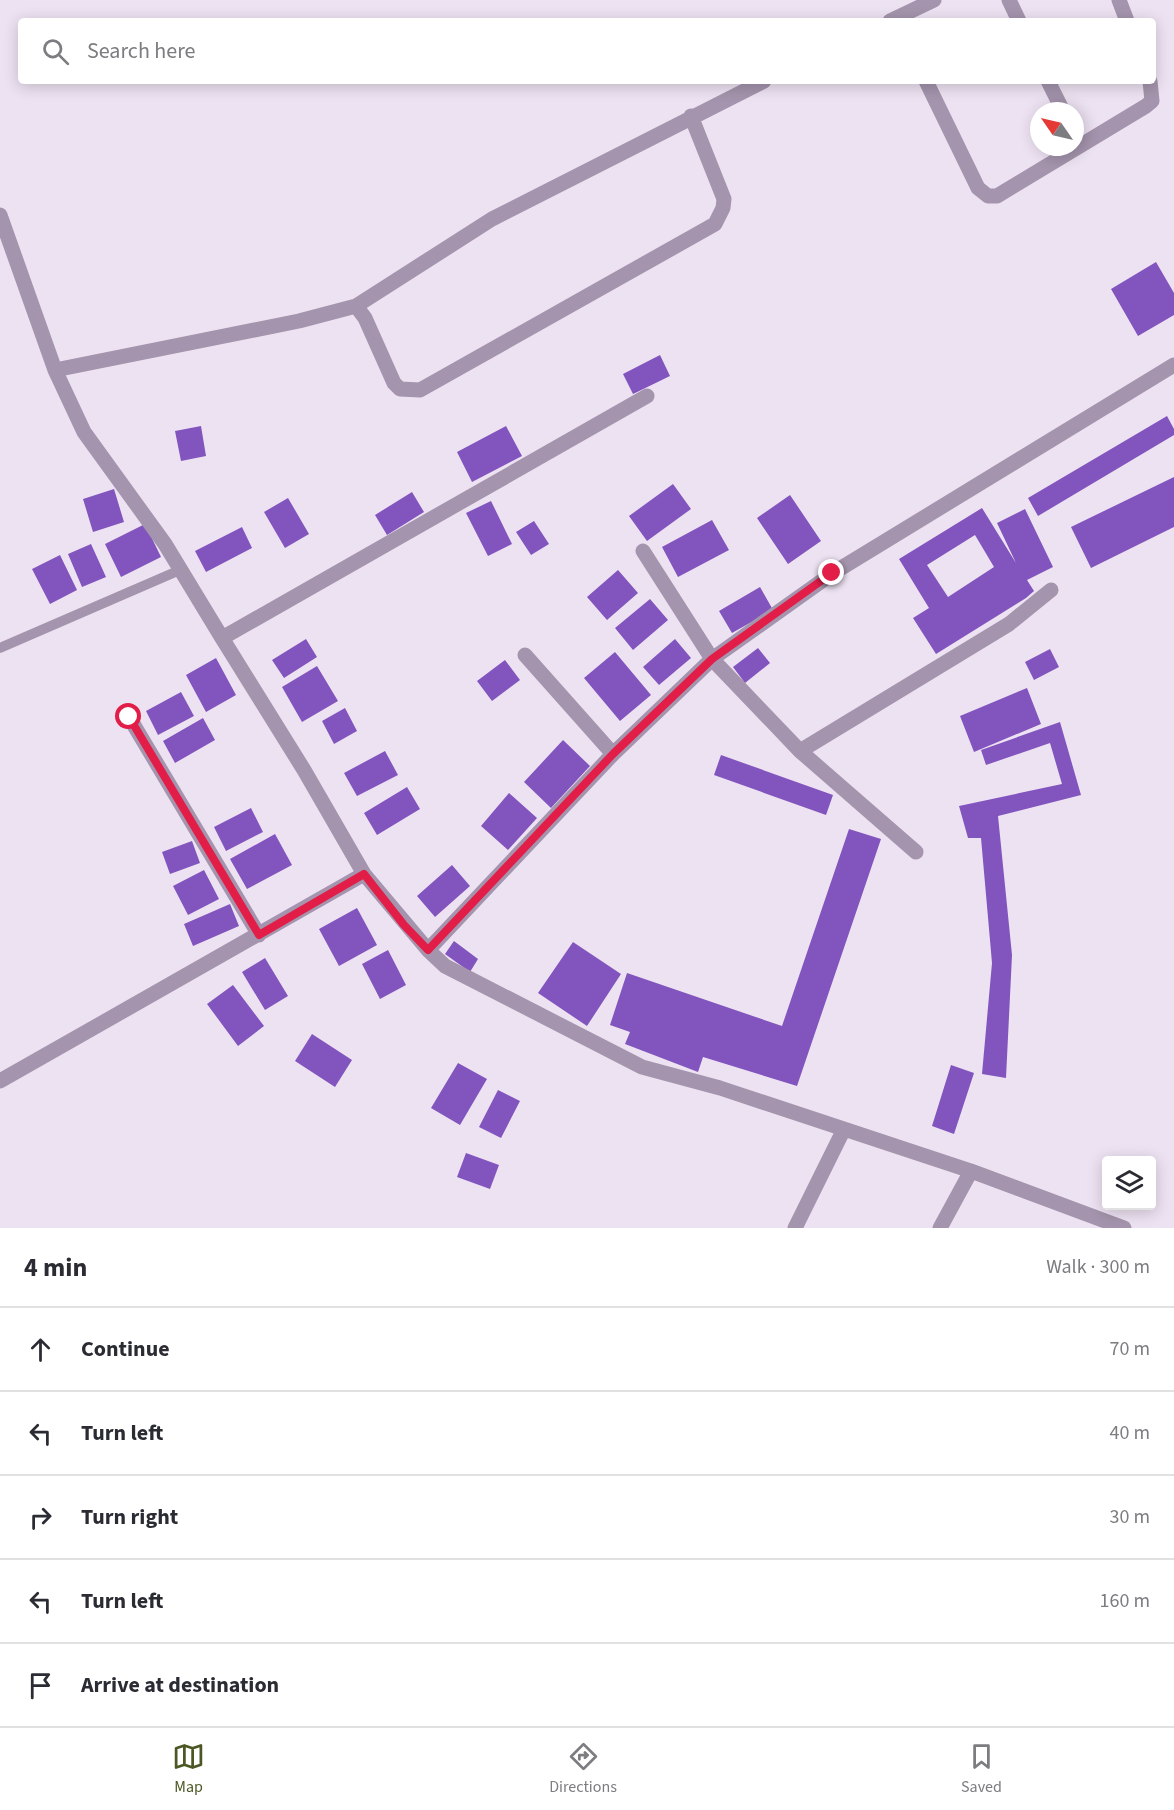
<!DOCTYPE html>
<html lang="en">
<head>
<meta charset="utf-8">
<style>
  :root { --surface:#fff; --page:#f2f2f3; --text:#2b2b33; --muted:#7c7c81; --line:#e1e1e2; --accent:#4b5824 }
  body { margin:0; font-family:"Source Sans 3",sans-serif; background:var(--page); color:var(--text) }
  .controls { position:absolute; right:18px; bottom:18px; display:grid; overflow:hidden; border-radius:6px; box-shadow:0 3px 15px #0003 }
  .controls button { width:54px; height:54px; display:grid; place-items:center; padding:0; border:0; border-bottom:2px solid var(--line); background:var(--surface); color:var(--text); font:30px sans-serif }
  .compass { position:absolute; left:1030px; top:102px; width:54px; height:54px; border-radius:50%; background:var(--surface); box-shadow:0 3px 15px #0003; rotate:304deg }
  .stop { position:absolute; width:18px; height:18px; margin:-14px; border:4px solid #e11d48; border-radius:50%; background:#fff }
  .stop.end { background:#e11d48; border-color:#fff; box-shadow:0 2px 6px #0008 }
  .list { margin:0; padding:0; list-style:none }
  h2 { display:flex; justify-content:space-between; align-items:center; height:78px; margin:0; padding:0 24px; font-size:26px }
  h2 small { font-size:20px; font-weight:400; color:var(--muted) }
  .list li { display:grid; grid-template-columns:39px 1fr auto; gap:18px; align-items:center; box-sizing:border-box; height:84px; padding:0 24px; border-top:2px solid var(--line) }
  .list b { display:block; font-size:22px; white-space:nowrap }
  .list em { font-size:20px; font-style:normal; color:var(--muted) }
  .icon { flex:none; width:33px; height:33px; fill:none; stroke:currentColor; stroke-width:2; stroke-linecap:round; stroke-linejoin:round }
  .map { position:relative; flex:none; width:1174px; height:1228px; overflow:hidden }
  .search { position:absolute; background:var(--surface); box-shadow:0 3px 15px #0003; left:18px; right:18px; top:18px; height:66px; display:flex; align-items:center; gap:15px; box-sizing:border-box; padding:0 21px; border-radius:6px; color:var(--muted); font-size:22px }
  .sheet { height:498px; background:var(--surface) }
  nav { display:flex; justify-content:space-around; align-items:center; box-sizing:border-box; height:84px; border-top:2px solid var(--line); background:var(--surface); font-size:16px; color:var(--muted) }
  nav a { display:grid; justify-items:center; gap:3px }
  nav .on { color:var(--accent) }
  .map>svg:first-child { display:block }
  .building { fill:#8254be; fill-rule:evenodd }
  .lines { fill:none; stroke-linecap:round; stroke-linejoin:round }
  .lane { stroke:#a494ad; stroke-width:10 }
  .street { stroke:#a494ad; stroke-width:15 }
  .route { stroke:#e11d48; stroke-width:8 }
</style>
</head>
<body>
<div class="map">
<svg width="1174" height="1228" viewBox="0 0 1174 1228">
  <rect width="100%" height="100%" fill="#ede2f2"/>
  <path class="building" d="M1156 262 1174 293V315L1138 336 1111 289Z
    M660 355 670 376 633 394 623 374Z
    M1167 416 1174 429V435L1038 516 1028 498Z
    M201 426 206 456 181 461 175 431Z
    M506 426 522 456 472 482 457 452Z
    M1174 477V527L1091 568 1071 527Z
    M673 484 691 509 647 541 629 516Z
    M114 489 124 522 93 532 83 499Z
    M412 492 424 512 387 535 375 515Z
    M790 495 821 541 788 564 757 518Z
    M288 498 309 534 285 548 264 512Z
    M491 501 512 544 488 556 466 513Z
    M982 508 1016 563 997 523 1025 509 1053 567 1027 580 1034 591 1026 598 936 654 913 618 929 608 899 559ZM975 535 994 567 948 597 927 565Z
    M712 520 729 550 678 577 662 547Z
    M534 521 549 544 531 555 516 532Z
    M145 524 161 557 121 577 105 544Z
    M242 527 252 548 206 572 195 551Z
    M91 544 106 577 82 587 68 554Z
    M60 555 77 590 50 604 32 569Z
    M618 570 638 593 607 620 587 597Z
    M760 587 773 610 732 633 719 611Z
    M650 599 668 620 633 650 615 628Z
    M306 639 317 657 284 678 272 660Z
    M675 639 691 658 659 685 643 667Z
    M758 648 770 663 745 683 733 667Z
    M1050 649 1059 667 1034 680 1025 662Z
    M615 652 651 695 620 721 584 678Z
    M216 658 236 695 206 712 186 675Z
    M505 660 520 680 492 701 477 681Z
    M317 666 338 701 302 722 282 687Z
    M1027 688 1041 724 974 752 960 716Z
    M181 692 194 716 158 735 146 711Z
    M345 708 357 731 334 744 322 721Z
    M203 718 215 740 175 763 163 741Z
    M1060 722 1081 795 998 816 1012 955 1006 1078 982 1074 992 963 981 838H968L959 806 1062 784 1050 743 986 765 981 750Z
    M563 740 590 766 551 808 524 782Z
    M385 751 398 775 357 796 344 773Z
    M721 755 833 795 826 815 714 775Z
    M407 787 420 809 377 835 364 813Z
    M509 793 537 818 508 850 481 826Z
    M251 808 263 832 226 851 214 827Z
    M849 829 881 839 797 1086 703 1057 698 1072 625 1044 630 1032 610 1025 627 973 782 1026Z
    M275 834 292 865 247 889 230 859Z
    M192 841 200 863 170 874 162 852Z
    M452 865 470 886 435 917 417 896Z
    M204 870 219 899 188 915 173 886Z
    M230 904 239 926 193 946 184 924Z
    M357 908 377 945 339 966 319 929Z
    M454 941 478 959 470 972 445 954Z
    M573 942 621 974 587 1026 538 993Z
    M388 950 406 985 380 999 362 964Z
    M265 958 288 996 265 1010 242 972Z
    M233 985 264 1026 238 1046 207 1004Z
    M312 1034 352 1060 335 1087 295 1061Z
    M458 1063 487 1079 460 1125 431 1108Z
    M951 1065 974 1073 954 1134 932 1126Z
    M498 1090 520 1101 501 1138 479 1127Z
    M466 1153 499 1165 490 1189 457 1177Z"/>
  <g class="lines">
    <path class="lane" d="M0 648 180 570"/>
    <path class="street" d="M1009 0 1019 21
      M1119 0 1127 21
      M890 21 934 0
      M926 81 978 188 988 196H997L1146 106 1152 101 1150 81
      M1048 81 1063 111
      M0 215 55 370 84 432 165 544 222 638
      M356 306 492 219 764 81
      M55 370 299 321 356 306 365 318 394 383 400 389 420 390 715 224 723 208 724 199 691 116
      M643 551 712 659 800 751 916 852
      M525 655 613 754
      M129 717 259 935
      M800 751 1009 624 1051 590
      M364 874 304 770 222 638 647 396
      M428 950 445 966 642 1067 720 1088 971 1171 1124 1228
      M0 1081 364 874 428 950 613 754 712 659 833 573 1174 365
      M795 1228 844 1129
      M940 1228 971 1171"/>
  </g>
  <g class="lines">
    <path class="route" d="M129 717 259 935 364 874 404 925 428 950 613 754 712 659 832 573"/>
  </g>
</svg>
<div class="controls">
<button><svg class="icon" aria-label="layers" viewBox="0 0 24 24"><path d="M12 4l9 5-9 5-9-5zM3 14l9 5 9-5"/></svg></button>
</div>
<svg class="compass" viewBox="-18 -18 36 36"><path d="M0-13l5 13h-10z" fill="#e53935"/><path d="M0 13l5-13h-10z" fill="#7c7c81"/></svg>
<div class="stop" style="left:129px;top:717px"></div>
<div class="stop end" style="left:832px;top:573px"></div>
<div class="search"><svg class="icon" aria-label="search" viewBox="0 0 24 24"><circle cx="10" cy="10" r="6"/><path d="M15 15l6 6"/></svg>Search here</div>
</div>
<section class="sheet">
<h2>4 min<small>Walk · 300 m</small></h2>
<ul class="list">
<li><svg class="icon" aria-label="ahead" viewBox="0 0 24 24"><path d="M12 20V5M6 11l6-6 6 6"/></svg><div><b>Continue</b></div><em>70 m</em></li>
<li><svg class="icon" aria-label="left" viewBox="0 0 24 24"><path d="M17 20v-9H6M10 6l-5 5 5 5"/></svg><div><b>Turn left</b></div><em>40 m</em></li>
<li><svg class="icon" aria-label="right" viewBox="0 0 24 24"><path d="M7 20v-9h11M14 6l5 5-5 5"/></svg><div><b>Turn right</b></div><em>30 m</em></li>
<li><svg class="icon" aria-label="left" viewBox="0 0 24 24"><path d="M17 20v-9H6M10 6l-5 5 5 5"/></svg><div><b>Turn left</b></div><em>160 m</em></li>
<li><svg class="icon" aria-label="arrive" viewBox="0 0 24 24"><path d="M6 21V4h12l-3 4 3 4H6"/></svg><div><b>Arrive at destination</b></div></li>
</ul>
</section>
<nav>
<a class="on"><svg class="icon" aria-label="map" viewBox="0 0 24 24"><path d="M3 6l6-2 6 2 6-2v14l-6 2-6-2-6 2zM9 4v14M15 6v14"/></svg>Map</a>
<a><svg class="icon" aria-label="directions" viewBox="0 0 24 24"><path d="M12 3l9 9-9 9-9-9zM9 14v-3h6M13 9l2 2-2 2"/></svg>Directions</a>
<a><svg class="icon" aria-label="saved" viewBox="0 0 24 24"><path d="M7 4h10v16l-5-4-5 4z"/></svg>Saved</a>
</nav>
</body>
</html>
